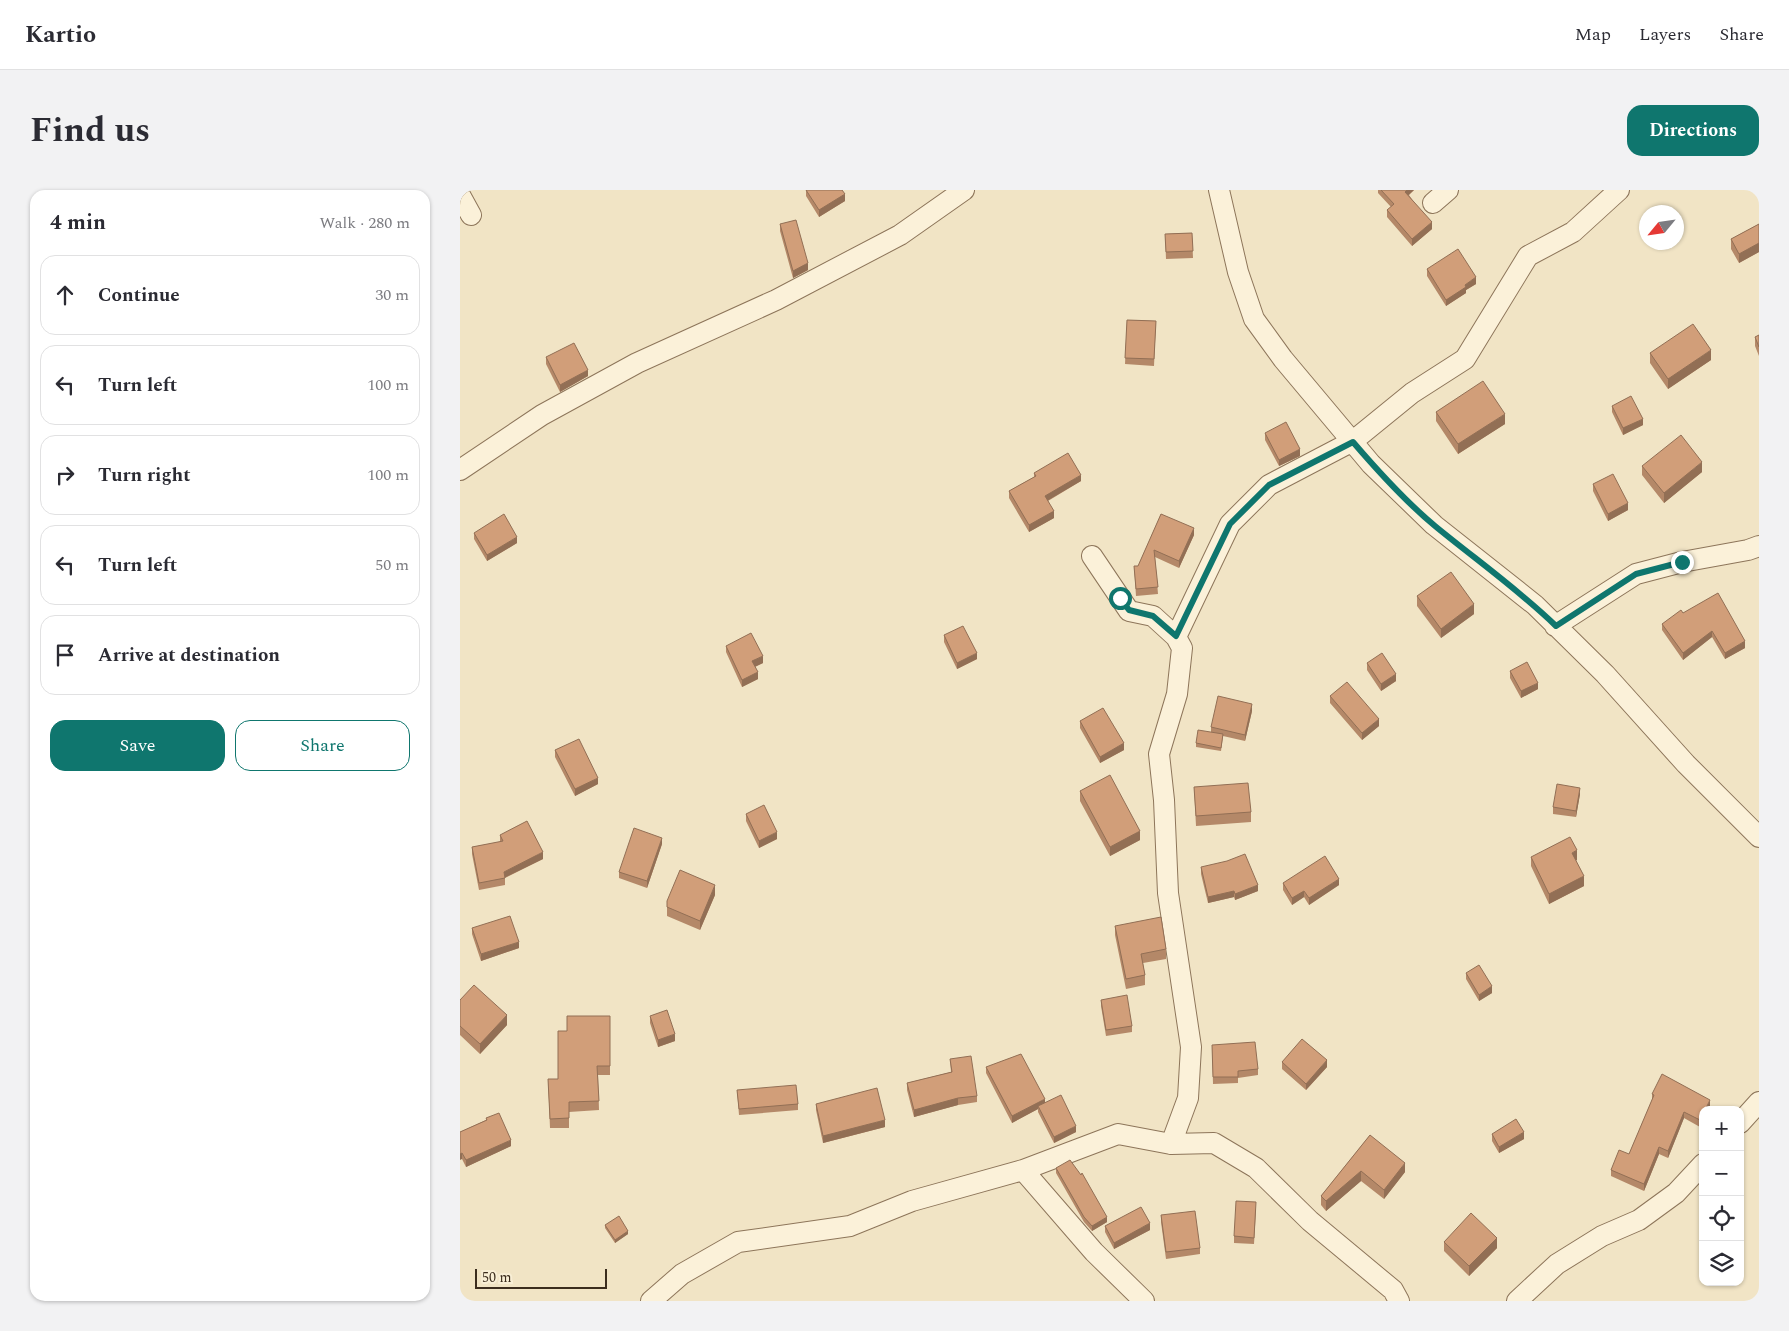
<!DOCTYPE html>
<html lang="en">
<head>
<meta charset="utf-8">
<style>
  :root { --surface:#fff; --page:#f2f2f3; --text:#2b2b33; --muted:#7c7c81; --line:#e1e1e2; --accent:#0f766e }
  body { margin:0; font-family:Spectral,serif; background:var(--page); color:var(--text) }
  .controls { position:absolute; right:15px; bottom:15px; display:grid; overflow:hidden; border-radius:10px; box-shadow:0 1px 4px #0004 }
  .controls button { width:45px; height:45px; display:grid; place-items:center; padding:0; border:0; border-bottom:1px solid var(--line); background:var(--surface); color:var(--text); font:25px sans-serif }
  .compass { position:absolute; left:1179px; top:15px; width:45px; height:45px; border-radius:50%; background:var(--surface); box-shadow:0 1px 4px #0004; rotate:241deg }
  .scale { position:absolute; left:15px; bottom:12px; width:132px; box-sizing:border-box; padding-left:5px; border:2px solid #3c2d1e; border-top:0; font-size:14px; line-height:18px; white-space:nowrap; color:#3c2d1e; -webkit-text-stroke:4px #f8eed5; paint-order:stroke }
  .stop { position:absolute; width:15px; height:15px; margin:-11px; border:4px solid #0f766e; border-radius:50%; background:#fff }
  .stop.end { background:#0f766e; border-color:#fff; box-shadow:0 1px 5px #0008 }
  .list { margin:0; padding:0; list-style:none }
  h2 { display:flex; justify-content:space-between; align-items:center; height:65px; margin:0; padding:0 20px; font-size:21px }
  h2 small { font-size:16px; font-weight:400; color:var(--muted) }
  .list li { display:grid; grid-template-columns:32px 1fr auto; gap:15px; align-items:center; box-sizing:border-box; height:80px; margin:0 10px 10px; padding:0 10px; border:1px solid var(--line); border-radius:15px }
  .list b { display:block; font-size:19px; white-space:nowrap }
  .list em { font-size:16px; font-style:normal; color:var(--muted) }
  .actions { display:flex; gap:10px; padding:15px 20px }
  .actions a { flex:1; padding:11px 0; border:1px solid var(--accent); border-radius:15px; text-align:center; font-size:18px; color:var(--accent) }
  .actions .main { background:var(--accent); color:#fff }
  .icon { flex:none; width:28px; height:28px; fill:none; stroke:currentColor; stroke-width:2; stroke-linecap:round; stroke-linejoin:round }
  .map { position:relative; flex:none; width:1299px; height:1111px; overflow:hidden; border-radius:15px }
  header { display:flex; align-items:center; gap:30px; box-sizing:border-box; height:70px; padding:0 25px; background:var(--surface); border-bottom:1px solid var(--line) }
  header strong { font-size:24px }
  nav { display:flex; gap:28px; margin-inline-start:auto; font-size:18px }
  .intro { display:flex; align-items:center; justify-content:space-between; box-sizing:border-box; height:120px; padding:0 30px }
  h1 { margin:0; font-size:35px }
  .button { padding:12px 22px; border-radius:15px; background:var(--accent); color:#fff; font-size:18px; font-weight:700 }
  main { display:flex; gap:30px; padding:0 30px }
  aside { flex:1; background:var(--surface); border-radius:15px; box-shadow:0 1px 4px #0004 }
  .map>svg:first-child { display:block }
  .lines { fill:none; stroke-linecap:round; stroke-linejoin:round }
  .minor-casing { stroke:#8d755a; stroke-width:22 }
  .minor { stroke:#fbf1d9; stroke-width:20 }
  .wall { fill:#b48868 }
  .shaded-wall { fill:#926f55 }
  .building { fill:#d19e79; stroke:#926f55 }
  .route { stroke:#0f766e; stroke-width:6 }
</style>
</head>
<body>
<header>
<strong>Kartio</strong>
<nav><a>Map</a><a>Layers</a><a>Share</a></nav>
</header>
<div class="intro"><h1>Find us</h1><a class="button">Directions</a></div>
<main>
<aside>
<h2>4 min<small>Walk · 280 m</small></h2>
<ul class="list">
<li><svg class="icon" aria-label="ahead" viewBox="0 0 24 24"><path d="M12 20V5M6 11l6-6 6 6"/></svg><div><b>Continue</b></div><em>30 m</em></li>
<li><svg class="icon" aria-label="left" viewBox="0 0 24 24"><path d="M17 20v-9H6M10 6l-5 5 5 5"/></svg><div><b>Turn left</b></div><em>100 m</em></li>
<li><svg class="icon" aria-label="right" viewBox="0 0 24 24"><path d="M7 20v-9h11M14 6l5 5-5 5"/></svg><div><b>Turn right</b></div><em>100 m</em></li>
<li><svg class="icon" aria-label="left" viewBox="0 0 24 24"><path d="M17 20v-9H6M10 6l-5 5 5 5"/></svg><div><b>Turn left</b></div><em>50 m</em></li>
<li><svg class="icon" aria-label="arrive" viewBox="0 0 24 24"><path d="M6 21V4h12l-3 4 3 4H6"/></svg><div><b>Arrive at destination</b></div></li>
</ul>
<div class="actions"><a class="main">Save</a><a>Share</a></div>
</aside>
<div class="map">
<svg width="1299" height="1111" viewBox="0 0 1299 1111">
  <rect width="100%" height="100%" fill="#f1e4c5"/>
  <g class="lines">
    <g class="minor-casing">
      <path id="minor" d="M759 0 778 82 794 129 823 169 911 274 974 335 1075 415 1145 484 1226 574 1299 647
        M0 5 11 25
        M973 13 988 0
        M0 280 82 225 177 173 316 110 440 45 504 0
        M632 366 669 421 693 426 716 447 722 458 717 504 699 564 704 610 708 703 731 857 728 908 711 954
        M1095 436 1176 384 1222 372 1288 360 1299 356
        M716 447 770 334 809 295 893 251 952 203 1005 169 1068 66 1113 42 1159 0
        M1280 933 1299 912
        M563 980 634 1062 684 1111
        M191 1111 222 1084 278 1052 390 1036 452 1011 563 980 658 944 711 954 754 953 796 978 850 1031 933 1100 939 1111
        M1057 1111 1097 1074 1142 1046 1179 1030 1216 1003 1243 974"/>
    </g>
    <use href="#minor" class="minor"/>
  </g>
  <path class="wall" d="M346 0H382L385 11 359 27 346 6Z
    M918 0H954L949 5 972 39 952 56 927 27V20L931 17 918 3Z
    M320 34 348 80 333 88 320 41Z
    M1299 34V62L1279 73 1271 59V49Z
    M732 43 733 68 706 69 705 44Z
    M967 79 1016 94 1006 100V103L986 116 967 86Z
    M667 130 696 131 694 176 665 174Z
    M1299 145V166L1295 156V147Z
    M1190 163 1251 170 1208 199 1190 173Z
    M86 167 128 186 100 202 86 174Z
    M1152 216 1183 235 1163 245 1152 222Z
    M976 222 1045 234 998 264 976 231Z
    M805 243 840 266 819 276 805 250Z
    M1182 276 1242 282 1204 313 1182 285Z
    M574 283 621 291 588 311 594 328 569 342 549 308V301L574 287Z
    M1133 294 1168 320 1148 331 1133 301Z
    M701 324 734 345 719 378 695 367 698 404 676 406 674 376H678Z
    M14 343 57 353 27 371 14 349Z
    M957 406 1014 424 981 448 957 416Z
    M1223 423 1285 458 1265 469 1252 447 1223 470 1202 440V434Z
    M484 445 517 469 497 479 484 452Z
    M266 456 303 473 295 477 298 489 282 497 266 462Z
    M907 473 936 491 921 501 907 480Z
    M1050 481 1078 499 1061 508 1050 488Z
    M870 506 919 536 902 550 870 513Z
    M792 521 785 551 763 546 761 561 736 557V553L751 542V537Z
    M620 531 664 560 640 573 620 538Z
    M95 560 138 594 115 606 95 567Z
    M734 597 791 622V632L736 636Z
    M620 601 680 650 650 666 620 611Z
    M1120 604 1116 627 1093 624V617Z
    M286 624 317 649 299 658 286 631Z
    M40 645 83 669 45 688V695L19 700 12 664V657L40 652Z
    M202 654 187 698 159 688V682Z
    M1071 667 1117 670H1116L1124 696 1089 714 1071 676Z
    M741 677 798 701 775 710 774 707 748 713 741 684Z
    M823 693 879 695 849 715 844 707 832 715 823 700Z
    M255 705 240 740 207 726V711Z
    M655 736 706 759V769L683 773 685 785V795L666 799 655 745Z
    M12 738 59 758 21 771 12 744Z
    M1006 783 1032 803 1019 811 1006 789Z
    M0 810 47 835 20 864 0 845Z
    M641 810 672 836V842L646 846 641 816Z
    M150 826V885H138L139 920 109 922V938H90L88 889H98L107 841Z
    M190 826 215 851 198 857 190 833Z
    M752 855 798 879V885L778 888V893L753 894Z
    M490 869 517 906V912L498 915 454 927 447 900V893L491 882Z
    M822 872 867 877 846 900 822 879Z
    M526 877 585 913 616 942 594 953 578 922V919L552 933 526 883Z
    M277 900 338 914V920L279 925Z
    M1192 904 1250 917 1249 920H1243V931L1240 937 1224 928 1208 968 1199 964 1184 1001 1151 986V980L1169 964 1192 910Z
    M356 914 425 937 363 953 356 920Z
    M26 928 51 956 6 977 2 969 0 942 26 930Z
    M1032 944 1064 949 1039 963 1032 951Z
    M910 945 945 982 924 1009 901 991 866 1021 861 1015V1006Z
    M596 978 647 1032 632 1041 624 1032 596 983Z
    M796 1019 794 1054 774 1053V1046Z
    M701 1025 740 1058V1064L706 1069 701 1032Z
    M145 1035 168 1044 155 1053 145 1038Z
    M645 1036 690 1040 654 1059 645 1042Z
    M984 1052 1037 1058 1009 1086 984 1061Z"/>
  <path class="shaded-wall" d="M947 0H954L945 8V2Z
    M385 4V11L359 27V20Z
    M972 32V39L952 56V49Z
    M1299 53V62L1279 73V64Z
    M348 73V80L333 88V81Z
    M1016 87V94L1006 100V103L986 116V110L1005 95Z
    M1251 160V170L1208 199V189Z
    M128 180V186L100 202V195Z
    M1045 224V234L998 264V254Z
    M1183 229V235L1163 245V238Z
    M840 259V266L819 276V270Z
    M1242 272V282L1204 313V303Z
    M621 285V291L585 312V306Z
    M1168 313V320L1148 331V324Z
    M594 321V328L569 342V335Z
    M734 338V345L719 378V371Z
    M57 347V353L27 371V365Z
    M1014 414V424L981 448V439Z
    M1252 441V447L1223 470V463Z
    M1285 451V458L1265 469V463Z
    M517 463V469L497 479V473Z
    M303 466V473L292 478V471Z
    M298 482V489L282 497V490Z
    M936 484V491L921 501V494Z
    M1078 493V499L1061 508V501Z
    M792 514V521L785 551V545Z
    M919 529V536L902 550V543Z
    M664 553V560L640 573V567Z
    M138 588V594L115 606V599Z
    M1120 598V604L1116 627V621Z
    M680 641V650L650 666V657Z
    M317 642V649L299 658V651Z
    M202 648V654L187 698V691Z
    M1117 660V670L1112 672V663Z
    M83 662V669L44 688V682Z
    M1124 686V696L1089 714V704Z
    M879 689V695L849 715V708Z
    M255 695V705L240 740V731Z
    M798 695V701L775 710V704Z
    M774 701V707L748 713V707Z
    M844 701V707L832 715V708Z
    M59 752V758L21 771V764Z
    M1032 796V803L1019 811V805Z
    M47 825V835L20 864V854Z
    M215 844V851L198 857V850Z
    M867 870V877L846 900V894Z
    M498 908V915L454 927V920Z
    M585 909V915L578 916V919L552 933V926Z
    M1250 910V917L1249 920H1245Z
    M1224 922V928L1208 968V961Z
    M1243 925V931L1240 937V930Z
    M425 930V937L363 953V946Z
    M616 936V942L594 953V947Z
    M1064 942V949L1039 963V957Z
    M51 950V956L6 977V970Z
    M1199 957V964L1184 1001V994Z
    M2 963V969L0 970V964Z
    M945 973V982L924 1009V1000Z
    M901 981V991L866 1021V1011Z
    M647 1027V1032L632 1041V1036Z
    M690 1033V1040L654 1059V1053Z
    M168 1041V1044L155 1053V1050Z
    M1037 1048V1058L1009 1086V1076Z"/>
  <path class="building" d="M346 0H382L385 4 359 20Z
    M921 0H947L945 2 972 32 952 49 927 20 934 14Z
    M336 30 348 73 333 81 320 34Z
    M1299 34V53L1279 64 1271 49Z
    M732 43 733 61 706 62 705 44Z
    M998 59 1016 87 1005 95 1006 97 986 110 967 79Z
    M667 130 696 131 694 169 665 168Z
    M1233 134 1251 160 1208 189 1190 163Z
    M1299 145V157L1295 147Z
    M114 153 128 180 100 195 86 167Z
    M1023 191 1045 224 998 254 976 222Z
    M1171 206 1183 229 1163 238 1152 216Z
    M826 232 840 259 819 270 805 243Z
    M1221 245 1242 272 1204 303 1182 276Z
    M608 263 621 285 585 306 594 321 569 335 549 301 576 286 574 283Z
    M1153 284 1168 313 1148 324 1133 294Z
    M44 324 57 347 27 365 14 343Z
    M701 324 734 338 719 371 694 360 698 397 676 399 674 376H678Z
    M991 382 1014 414 981 439 957 406Z
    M1258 403 1285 451 1265 463 1252 441 1223 463 1202 434 1221 420 1223 423Z
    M503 436 517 463 497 473 484 445Z
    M291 443 303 466 292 471 298 482 282 490 266 456Z
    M922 463 936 484 921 494 907 473Z
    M1067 472 1078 493 1061 501 1050 481Z
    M887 492 919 529 902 543 870 506Z
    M758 506 792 514 785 545 751 537Z
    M643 518 664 553 640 567 620 531Z
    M738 540 763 544 761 558 736 553Z
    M119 549 138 588 115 599 95 560Z
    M650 585 680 641 650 657 620 601Z
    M788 593 791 622 736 626 734 597Z
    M1097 594 1120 598 1116 621 1093 617Z
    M304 615 317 642 299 651 286 624Z
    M67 631 83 662 44 682 45 688 19 693 12 657 43 651 40 645Z
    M174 638 202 648 187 691 159 682Z
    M1110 647 1117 660 1112 663 1124 686 1089 704 1071 667Z
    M785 664 798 695 775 704 774 701 748 707 741 677 767 671Z
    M865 666 879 689 849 708 844 701 832 708 823 693Z
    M220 680 255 695 240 731 207 717V711Z
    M50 726 59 752 21 764 12 738Z
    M701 727 706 759 681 764 685 785 666 789 655 736Z
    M1019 775 1032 796 1019 805 1006 783Z
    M14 795 47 825 20 854 0 836V810Z
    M667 805 672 836 646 840 641 810Z
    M207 820 215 844 198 850 190 826Z
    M107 826H150V876H137L139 911 109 912V928L90 929 88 889H98V841H107Z
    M842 849 867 870 846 894 822 872Z
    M795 852 798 879 778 881V887H753L752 855Z
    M561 864 585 909 552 926 526 877Z
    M511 866 517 906 498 908 454 920 447 893 492 882 490 869Z
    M1202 884 1250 910 1245 920H1243V925L1240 930 1224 922 1208 961 1199 957 1184 994 1151 980 1159 960 1169 964 1194 905 1192 904Z
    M336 895 338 914 279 919 277 900Z
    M417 898 425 930 363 946 356 914Z
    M601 905 616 936 594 947 578 916Z
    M39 923 51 950 6 970 2 963 0 964V942L27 930 26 928Z
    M1056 929 1064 942 1039 957 1032 944Z
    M910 945 945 973 924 1000 901 981 866 1011 861 1006Z
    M610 970 621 985 622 983 647 1027 632 1036 624 1027 596 978Z
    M776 1011 796 1012 794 1048 774 1046Z
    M681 1017 690 1033 654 1053 645 1036Z
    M735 1021 740 1058 706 1062 701 1025Z
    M1011 1023 1037 1048 1009 1076 984 1052Z
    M159 1026 168 1041 155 1050 145 1035Z"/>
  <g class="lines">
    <path class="route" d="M660 408 669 420 693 426 716 446 770 334 809 295 893 252C917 280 946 312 975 336 1015 369 1058 399 1096 436L1176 384 1222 372"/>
  </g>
</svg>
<div class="controls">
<button>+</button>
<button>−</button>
<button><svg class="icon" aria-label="locate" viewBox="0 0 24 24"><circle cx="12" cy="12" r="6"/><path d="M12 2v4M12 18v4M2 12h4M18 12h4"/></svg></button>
<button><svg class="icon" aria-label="layers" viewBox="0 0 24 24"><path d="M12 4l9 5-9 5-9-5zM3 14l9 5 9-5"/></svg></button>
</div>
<svg class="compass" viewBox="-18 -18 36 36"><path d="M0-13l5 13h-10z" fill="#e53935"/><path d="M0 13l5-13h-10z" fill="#7c7c81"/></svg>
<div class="scale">50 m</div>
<div class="stop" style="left:660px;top:408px"></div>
<div class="stop end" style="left:1222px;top:372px"></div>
</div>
</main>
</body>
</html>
